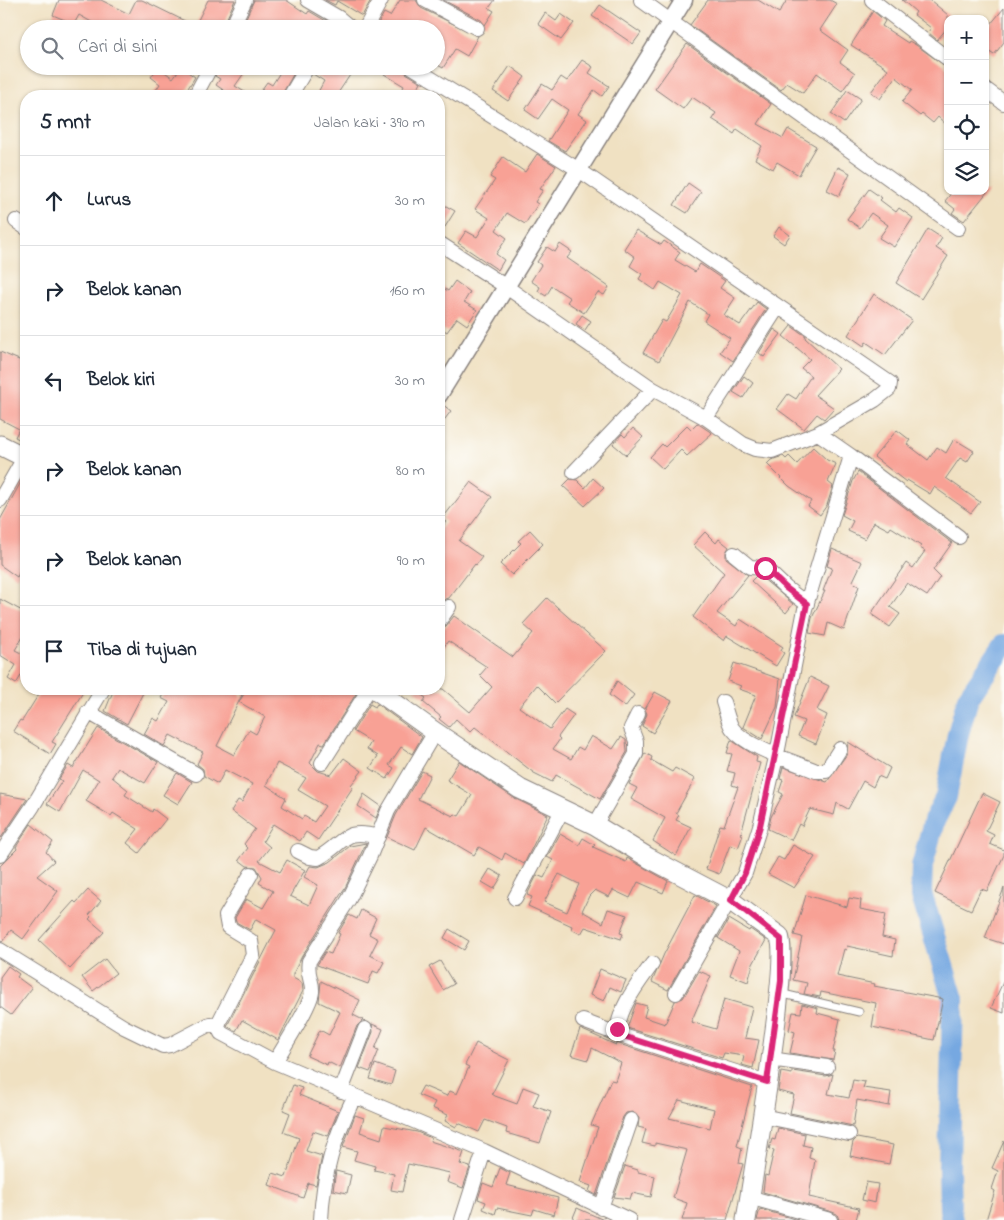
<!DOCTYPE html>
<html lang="id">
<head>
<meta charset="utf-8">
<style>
  :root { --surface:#fff; --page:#f6f6f7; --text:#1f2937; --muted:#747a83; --line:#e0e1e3 }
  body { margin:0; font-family:"Indie Flower",sans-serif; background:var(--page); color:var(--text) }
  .controls { position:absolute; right:15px; top:15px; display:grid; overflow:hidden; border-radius:10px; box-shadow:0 1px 4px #0004 }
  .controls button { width:45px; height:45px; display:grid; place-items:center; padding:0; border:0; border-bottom:1px solid var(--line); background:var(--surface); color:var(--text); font:25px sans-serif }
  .stop { position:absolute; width:15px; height:15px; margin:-11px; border:4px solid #db2777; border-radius:50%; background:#fff }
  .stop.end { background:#db2777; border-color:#fff; box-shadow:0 1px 5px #0008 }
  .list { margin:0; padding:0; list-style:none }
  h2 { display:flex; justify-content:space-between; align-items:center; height:65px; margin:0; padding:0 20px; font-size:21px }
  h2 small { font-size:16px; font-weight:400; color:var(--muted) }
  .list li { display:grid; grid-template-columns:32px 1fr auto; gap:15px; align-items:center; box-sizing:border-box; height:90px; padding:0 20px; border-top:1px solid var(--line) }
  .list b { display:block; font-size:19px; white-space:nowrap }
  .list em { font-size:16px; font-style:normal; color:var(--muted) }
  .icon { flex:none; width:28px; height:28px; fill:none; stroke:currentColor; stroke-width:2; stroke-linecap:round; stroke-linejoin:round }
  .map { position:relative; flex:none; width:1004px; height:1220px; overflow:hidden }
  .search { position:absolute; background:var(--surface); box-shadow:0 1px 4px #0004; left:20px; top:20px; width:425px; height:55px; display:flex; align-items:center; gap:12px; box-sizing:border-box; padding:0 18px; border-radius:28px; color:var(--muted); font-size:19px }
  .panel { position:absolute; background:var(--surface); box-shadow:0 1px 4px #0004; left:20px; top:90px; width:425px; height:605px; border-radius:20px }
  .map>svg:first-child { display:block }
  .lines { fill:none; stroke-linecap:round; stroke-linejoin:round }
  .river { stroke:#76a8e1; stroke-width:22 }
  .building { fill:#f8a195; fill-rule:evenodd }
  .service-casing { stroke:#89827e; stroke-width:9 }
  .minor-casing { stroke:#89827e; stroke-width:16 }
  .tertiary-casing { stroke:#89827e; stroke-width:19 }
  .secondary-casing { stroke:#89827e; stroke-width:21 }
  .service { stroke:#fff; stroke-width:7 }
  .minor { stroke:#fff; stroke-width:14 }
  .tertiary { stroke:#fff; stroke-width:16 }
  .secondary { stroke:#fff; stroke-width:19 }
  .route { stroke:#db2777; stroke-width:6 }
</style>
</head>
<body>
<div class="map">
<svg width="1004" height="1220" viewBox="0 0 1004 1220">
  <rect width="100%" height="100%" fill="#fdfcf7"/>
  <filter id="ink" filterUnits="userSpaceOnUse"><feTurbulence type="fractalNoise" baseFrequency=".02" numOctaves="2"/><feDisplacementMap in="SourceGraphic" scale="10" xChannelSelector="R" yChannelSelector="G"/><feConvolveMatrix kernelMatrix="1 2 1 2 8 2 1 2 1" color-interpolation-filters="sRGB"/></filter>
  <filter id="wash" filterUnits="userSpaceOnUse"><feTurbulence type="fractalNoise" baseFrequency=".0096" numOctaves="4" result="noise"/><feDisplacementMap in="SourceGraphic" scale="20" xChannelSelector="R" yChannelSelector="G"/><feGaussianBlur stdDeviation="1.12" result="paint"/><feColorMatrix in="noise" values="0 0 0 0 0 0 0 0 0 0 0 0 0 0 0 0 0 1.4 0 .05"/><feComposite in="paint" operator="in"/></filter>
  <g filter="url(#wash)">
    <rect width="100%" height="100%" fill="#f0e1c2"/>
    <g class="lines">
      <path class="river" d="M952 1220 950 1209 949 1168 953 999 921 893 922 866 934 821 946 797 958 734 968 698 1004 645"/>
    </g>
    <g id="blocks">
      <path class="building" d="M59 0H101L129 14 136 0H142L195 26 208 0H235L222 29H104L79 15 74 24 53 15Z
        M254 0H286L307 14 309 11 326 21 323 29H307L295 21 289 29H241Z
        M325 0H371L362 16 337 1 335 5Z
        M400 0H416L421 8 478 36 467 56 455 49 443 68 436 64V29H375L384 13 390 16Z
        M443 0H495L489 8 494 11 485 25 481 20Z
        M708 0H758L779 13 787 0H830L837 4 820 30 848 50 840 62 855 73 842 91 817 73 803 93 787 83 781 90 690 25Z
        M902 0H930L948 15V27L937 40 928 32 931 28 914 15 916 12Z
        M600 5 641 33 633 44 592 16Z
        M1004 8V42L994 55 985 49V31Z
        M873 11 885 21 882 26 908 43 909 41 916 45 948 68V126L938 117 933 123 922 114 920 116 902 102 912 90 896 77 880 99 871 92 888 69 851 45Z
        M545 13 556 21 561 14 574 23 561 40 538 24Z
        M687 44 771 104 758 124 783 138 788 129 816 146 799 175 777 162 773 169 755 159 762 146 737 129 734 134 723 126 712 119 716 113 692 97 683 109 655 89Z
        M582 60 593 67 589 73 609 86 602 96 594 90 578 114 587 120 565 151 548 141 568 110 552 99 538 119 525 110 542 84 552 90 561 77 567 81Z
        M220 66H249L235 86 251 96H232L216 85 220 79 215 76Z
        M284 66H298L281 96H257L267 82 272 85Z
        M317 66H356L336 96H316L324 81 313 74Z
        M389 66H402L406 73 421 82 413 96H399L404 86 384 74Z
        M510 66 525 77 508 101 493 91Z
        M158 67 173 78 181 67 195 77 183 96H152L160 84 151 77Z
        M847 90 861 99 844 123 831 114Z
        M537 154 556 166 540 189 543 190 535 202 538 204 525 224 507 213 496 230 507 238 496 254 504 260 498 270 458 243 466 231 477 237 489 218 475 209 495 180 490 177 503 157 525 172Z
        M838 167 850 173 839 196 827 190Z
        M688 183 701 192 687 213 674 205Z
        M869 189 882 198 880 200 896 212 899 208 913 218 894 247 879 238 888 225 871 213 860 228 847 219Z
        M953 191H988L964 221 952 213 955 209 945 201Z
        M439 202 455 211 445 227 439 223Z
        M779 227 790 235 784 244 773 236Z
        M928 229 942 238 936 248 948 256 921 299 896 283Z
        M636 230 661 245 664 241 680 252 675 260 695 272 700 264 725 281 720 288 735 298 724 315 740 325 757 302 766 309 733 361 720 352 730 338 704 321 708 314 690 302 659 361 643 353 662 320 666 322 682 295 660 282 655 290 639 279 642 274 630 266 635 257 624 249Z
        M560 244 572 252 567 258 609 287 604 295 598 292 584 313 567 302 570 298 552 286 546 296 538 291 540 287 531 281 541 265 537 262 547 247 555 252Z
        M455 281 470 292 464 302 477 310 467 325 457 318 447 332 439 327V285L448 291Z
        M874 294 912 320 885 355 866 342 864 346 848 335Z
        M582 315 591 321 585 330 576 324Z
        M791 326 806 336 805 338 839 369 815 395 834 408 824 419 817 414 804 429 777 409 788 394 796 399 811 376 801 368 810 359 783 336Z
        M774 329 781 334 764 357 759 353Z
        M0 352 24 362 23 365 26 367V443L15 437 19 429 0 419Z
        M744 376 753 383 743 398 733 392Z
        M442 404 451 411 439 427V405Z
        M697 423 712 433 687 456 681 450 663 469 650 457 662 444 665 447 687 425 691 429Z
        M633 428 643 437 626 455 613 444 622 434 625 437Z
        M897 430 910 440 907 444 928 460 937 447 946 453 954 439 974 451 967 462 960 458 946 478 980 502 971 513 934 487 930 494 907 480 906 482 874 457Z
        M813 447 827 460 836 464 828 482 833 486 827 505 820 515 808 506 811 501 789 486 767 464 771 460 783 456 786 459 789 456 797 464Z
        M858 472 952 543 933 570 940 577 927 596 907 583 890 607 900 614 890 627 871 614 906 563 913 568 925 551 920 548 921 546 891 527 889 530 874 522 865 539 848 531 853 521 842 515 853 481Z
        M26 473V559L17 577 0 565V520Z
        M593 478 604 488 585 506 563 486 570 479 577 480 585 488Z
        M471 482 492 497 459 541 482 557 476 565 475 564 449 598 445 599 439 606V531L446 522 442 519Z
        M530 530 543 544 512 575 500 564 521 543 518 541Z
        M705 532 716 543 719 539 729 547 726 552V558L748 575 717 613 736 626 740 619 783 647 781 651 784 653 776 666 727 636 724 641 693 617 724 573 693 545Z
        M832 549 862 562 852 583 859 586 844 630 828 623 825 636 809 633 812 618 825 591H823L832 568 827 566Z
        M756 576 761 577 793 604 786 613 751 581Z
        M547 598 606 651 555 703 537 685 519 707 550 729 565 709 574 715 558 737 560 739 553 749 571 759 578 747 583 750 591 736 613 749 621 737 626 740 627 752 600 799 556 775 552 782 534 773 475 727 470 732 456 719 449 727 439 719 441 717 423 702 426 698 413 689H443L470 712 492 687 480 675 487 667 448 641 439 654V630L446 626 454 616 513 657 533 633 523 624Z
        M0 599 26 613V632L15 650 23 654 26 648V677L22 674 16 684 8 679 16 665 0 655Z
        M734 663 780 679 777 707 762 739 743 727 756 695 739 689 741 686 728 681Z
        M810 677 829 686 817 710 827 715 816 744 798 736 804 721 794 717Z
        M617 681 634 695 625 707 609 695Z
        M42 689H85L52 742 56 744 50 754 13 731 20 720 22 721Z
        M114 689H145L127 724 105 711Z
        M166 689H230L242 695 217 746 234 755 249 730 256 734 265 717 239 702 247 689H347L356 694 324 744 320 743 310 763 318 771 331 775 344 758 362 771 351 785 353 787 318 840 306 832 300 841 273 824 263 841 270 847 259 861 280 872 287 860 305 870 290 896 309 905 318 885 304 877 310 866 318 867 330 862 350 846 366 843 346 886 302 956 293 974V978L302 983 303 991 278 1040 242 1020 236 1031 227 1026 276 930 256 919 250 930 236 922 235 918 246 899 263 908 273 891 259 883 262 877 256 867 247 866 239 860 248 848 244 844 255 829 231 811 238 800 242 802 252 784 225 770 218 784 204 776 203 769 197 764 203 752 170 735 164 746 144 734 153 718 158 721 169 702 161 698ZM277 763 306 778 298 790 325 806 314 822 304 816 302 819 282 806 286 798 266 785Z
        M655 692 672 701 653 733 642 726 647 714 645 709Z
        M370 704 375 707 377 704 422 737 412 754 401 747 389 765 394 768 387 779 370 768 378 756 367 749 371 742 353 731Z
        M98 728 158 762 145 783 118 768 112 777 128 790 125 795 152 812 153 809 166 819 139 853 127 843 138 829 113 813 111 816 86 801 99 780 83 770 60 812 47 804 62 781 59 779 68 765 73 768Z
        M731 740 757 757 756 762 760 763 741 834 743 835 738 848 730 845 719 874 706 869 720 825 724 826 738 787 732 785 735 773 727 771 732 754 727 753Z
        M848 742 890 768 885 779 878 776 873 787 863 781 848 809 837 803 834 815 810 809 802 826 799 824 791 840 768 829 771 817 783 794 779 792 783 780 780 779 783 767 827 782 847 754Z
        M645 753 652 757 651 760 672 772 675 768 695 779 676 813 679 815 676 820 691 827 676 856 653 841 665 818 631 799 637 788 629 784Z
        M459 761 514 798 548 815 524 864 505 853 502 860 479 847 474 855 426 827 415 850 387 837 396 815 422 771 430 775 418 799 453 816 455 814 459 816 472 795 447 780Z
        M177 773 192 782 178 804 163 795Z
        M982 793 1000 802 986 831 994 835 990 844 1004 850V855L987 891 981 889 971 910 935 893Z
        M0 794 27 799 1 838 0 837Z
        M364 794 381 806 376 818 358 806Z
        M31 824 53 842 46 852 54 861 37 876 58 891 23 939 11 930 2 942 0 941V866L17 849 16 847Z
        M560 834 579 845 583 838 595 845 593 847 626 862 627 858 668 881 663 893 638 882 630 898 613 890 609 897 595 890 589 896 582 911 603 923 608 909 627 915 620 933 623 934 621 939 585 927 581 934 571 929 572 926 528 906 532 897 527 895 537 875 544 878 553 860 547 857ZM559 874 579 884 567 912 544 902Z
        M793 845 815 857 794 888 768 874 778 857 784 860Z
        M490 869 502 876 494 889 482 882Z
        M1004 888V944L985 938Z
        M88 890 101 901 89 915 91 917 89 919 104 932 70 969 39 940 74 901 76 903Z
        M695 895 716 906 668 990 652 982 664 954Z
        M806 895 847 907 849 898 861 900 860 909 886 914 882 937 895 940 893 956 847 946 846 950 844 949 837 976 875 984 874 986 943 999 934 1040 872 1027 876 1003 821 992 820 997 804 994 807 983 793 980 802 937 794 935Z
        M361 910 376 918 369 934 378 939 370 955 384 962 378 973 373 971 368 984 317 965 325 952 331 954 340 934 338 933 349 915 357 919Z
        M729 919 749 931 750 929 766 940 753 964 748 982 730 975 739 951 718 938Z
        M449 929 469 941 464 950 444 938Z
        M105 959 116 973 93 991 82 977Z
        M440 961 454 984 443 990 429 967Z
        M8 966 19 974 17 977 32 988 11 1015 0 1007V977Z
        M600 969 626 980 621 992 610 987 604 1001 590 995Z
        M699 971 711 976 691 1022 716 1029 724 999 752 1007 745 1038 759 1040 753 1068 742 1065 744 1056 724 1053 722 1058 627 1028 636 1003 647 1006 644 1017 665 1024 675 1001 683 998Z
        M1004 980V1013L991 1008Z
        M321 981 360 1000 353 1015 363 1020 357 1026 340 1068 328 1062 327 1065 307 1056 320 1030 329 1035 340 1012 319 1002Z
        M802 1004 818 1008 817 1013 840 1019 833 1051H835L833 1060 790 1053 795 1032 789 1030 793 1012 801 1013Z
        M372 1024 383 1029 375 1049 379 1050 370 1072 359 1068 373 1032Z
        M580 1029 616 1045V1043L752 1087 737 1146 742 1148 739 1163 743 1164 727 1220H682L687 1203 673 1198 687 1150 655 1143V1146L642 1143 646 1129 638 1127 639 1118 633 1112 626 1113 623 1117 596 1195 589 1191 591 1186 580 1182 598 1127 591 1125 611 1080 615 1081 621 1063 592 1048 588 1060 571 1055ZM679 1100 714 1109 710 1128 669 1118Z
        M476 1043 509 1060 492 1094 495 1096 517 1104 523 1087 539 1093 533 1106 551 1112 540 1143 506 1133 507 1128 485 1120 479 1132 458 1123 456 1127 445 1121 448 1115 432 1108 435 1102 418 1095 423 1086 447 1096 450 1091 457 1094 469 1067 465 1065Z
        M375 1064 395 1071 391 1085 370 1079Z
        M792 1071 826 1076 833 1074 828 1094 849 1098 853 1080 865 1082 863 1088 891 1092 889 1106 857 1100 853 1126 790 1113 794 1095 778 1091 781 1072 792 1074Z
        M293 1085 302 1088 299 1095 338 1111 328 1136 313 1131 306 1151 322 1156 316 1185 308 1183 303 1198 269 1185 273 1173 286 1177 299 1138 283 1132 290 1113 283 1110Z
        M355 1115 364 1118 360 1132 381 1139 384 1126 417 1132 431 1138 430 1141 464 1152 460 1164 470 1167 463 1188 447 1182 450 1173 408 1164 402 1192 391 1190 394 1174 374 1170 375 1166 354 1160 357 1151 343 1147Z
        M778 1128 805 1134 803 1145 811 1147 809 1158 815 1160 809 1197 859 1208 856 1220H839L837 1214 832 1212 763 1192 765 1175 768 1176 774 1150 769 1149 772 1139 775 1140Z
        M857 1138 893 1145 889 1164 850 1156 853 1142Z
        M1004 1141V1220H986L995 1191 992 1189 998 1171 992 1168Z
        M625 1166 638 1170V1172L655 1176 651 1197 632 1193 630 1199 614 1197Z
        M500 1168 510 1173 506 1185 558 1198 554 1215 534 1209 532 1215 497 1208 495 1214 483 1209 486 1202 478 1199 483 1183 493 1187Z
        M336 1171 351 1175 347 1193 333 1190Z
        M866 1182 878 1184 875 1203 862 1200Z
        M577 1208 604 1220H572Z
        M760 1209 798 1220H757Z"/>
    </g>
  </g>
  <g filter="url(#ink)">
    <use href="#blocks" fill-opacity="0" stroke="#89827e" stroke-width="1"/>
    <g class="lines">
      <g class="service-casing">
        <path id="service" d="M779 993 859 1012"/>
      </g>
      <g class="minor-casing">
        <path id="minor" d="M308 0 339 18 332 29
          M425 0 477 28
          M641 0 958 228
          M872 0 948 59
          M339 18 352 29
          M231 29 245 0
          M365 29 381 0
          M411 66 579 170 890 383 889 389 875 400 818 433
          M985 89 1004 103
          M195 96 211 66
          M290 96 308 66
          M16 221 26 228
          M439 243 505 286 653 389 706 418 743 444 755 449 772 451 818 433 851 456 805 609 778 749 760 826 745 873 676 993
          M706 418 778 307
          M851 456 959 537
          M574 472 653 389
          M0 500 24 458
          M734 554 750 567 765 568 786 588 807 604
          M439 621 449 607
          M723 702C726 711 728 721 732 728 745 747 795 762 816 771H826L840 749
          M88 712 196 774
          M322 763 369 689
          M595 825 636 754V741L631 728 638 714
          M298 851 310 857 318 858C345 843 343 827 378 837
          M0 855 33 806 103 689
          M251 874 226 916 228 927 251 941 253 955 220 1020 218 1026 221 1033 275 1062 484 1151 629 1220
          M515 898 563 809
          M0 950 124 1027 163 1046 170 1045 210 1024 218 1026
          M652 964C638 984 618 1008 617 1034L767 1082
          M583 1021 617 1034
          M770 1059 827 1067
          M275 1062C283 1048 311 1005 312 992 313 980 306 975 309 961L349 899 370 856 388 811 435 732
          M341 1091 365 1029
          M762 1116 849 1134
          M749 1197 830 1220
          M601 1208 631 1120
          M321 1220C323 1173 334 1139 354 1097
          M462 1220 484 1151"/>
      </g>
      <g class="tertiary-casing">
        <path id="tertiary" d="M439 395 684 0"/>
      </g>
      <g class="secondary-casing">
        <path id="secondary" d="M0 445 26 458
          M375 689 435 732 520 789 595 825 649 858 731 901 779 936C791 957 752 1182 746 1220"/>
      </g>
      <use href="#service" class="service"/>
      <use href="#minor" class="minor"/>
      <use href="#tertiary" class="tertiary"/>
      <use href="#secondary" class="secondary"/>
    </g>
  </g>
  <g class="lines" filter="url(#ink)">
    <path class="route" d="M617 1029V1034L767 1082 781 981V939L731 900 745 873 760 826 807 604 786 588 765 568"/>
  </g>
</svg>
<div class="controls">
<button>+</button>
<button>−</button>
<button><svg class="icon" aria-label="locate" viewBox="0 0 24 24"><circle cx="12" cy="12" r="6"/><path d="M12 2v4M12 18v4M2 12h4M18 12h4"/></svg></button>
<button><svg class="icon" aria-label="layers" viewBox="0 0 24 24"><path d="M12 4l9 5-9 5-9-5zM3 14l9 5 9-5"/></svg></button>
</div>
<div class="stop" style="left:765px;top:568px"></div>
<div class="stop end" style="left:617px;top:1029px"></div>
<div class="search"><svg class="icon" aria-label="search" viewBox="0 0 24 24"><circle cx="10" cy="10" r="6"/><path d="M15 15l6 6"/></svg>Cari di sini</div>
<section class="panel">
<h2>5 mnt<small>Jalan kaki · 390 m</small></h2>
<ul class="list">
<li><svg class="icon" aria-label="ahead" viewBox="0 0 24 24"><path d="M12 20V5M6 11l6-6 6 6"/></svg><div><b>Lurus</b></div><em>30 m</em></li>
<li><svg class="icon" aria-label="right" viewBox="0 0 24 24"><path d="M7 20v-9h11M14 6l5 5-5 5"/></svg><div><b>Belok kanan</b></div><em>160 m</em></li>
<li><svg class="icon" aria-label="left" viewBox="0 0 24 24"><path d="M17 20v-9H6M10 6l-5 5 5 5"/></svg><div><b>Belok kiri</b></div><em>30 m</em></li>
<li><svg class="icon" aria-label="right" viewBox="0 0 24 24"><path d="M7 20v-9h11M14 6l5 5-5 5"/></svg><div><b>Belok kanan</b></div><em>80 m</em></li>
<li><svg class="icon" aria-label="right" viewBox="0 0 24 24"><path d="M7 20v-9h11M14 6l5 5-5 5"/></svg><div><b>Belok kanan</b></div><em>90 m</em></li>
<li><svg class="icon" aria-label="arrive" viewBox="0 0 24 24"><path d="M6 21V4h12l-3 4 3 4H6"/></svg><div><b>Tiba di tujuan</b></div></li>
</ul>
</section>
</div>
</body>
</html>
